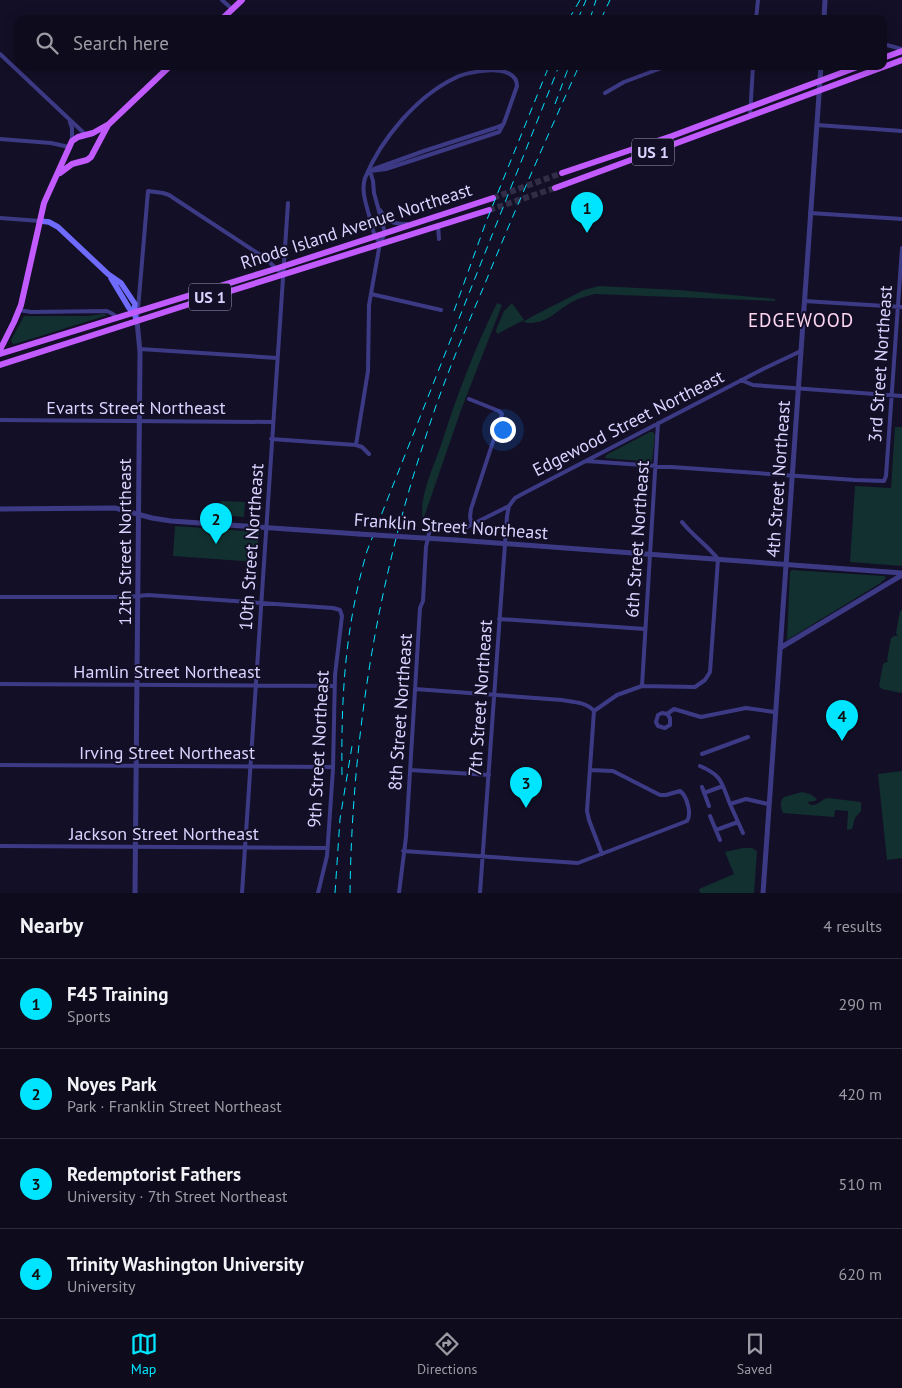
<!DOCTYPE html>
<html lang="en">
<head>
<meta charset="utf-8">
<style>
  :root { --surface:#0e0b1c; --page:#171425; --text:#f1f3f6; --muted:#9b9ba3; --line:#2e2b3b; --accent:#00e5ff }
  body { margin:0; font-family:"PT Sans",sans-serif; background:var(--page); color:var(--text) }
  .you { position:absolute; left:502px; top:429px; width:18px; height:18px; margin:-12px; border:4px solid #fff; border-radius:50%; background:#1a73e8; box-shadow:0 0 0 8px #1a73e833 }
  .badge { display:grid; place-items:center; width:32px; height:32px; border-radius:50%; background:var(--accent); color:#111; font-size:16px; font-weight:700 }
  .pin { position:absolute; translate:-50% -41px; filter:drop-shadow(0 1px 2px #0008) }
  .pin::after { content:''; position:absolute; top:26px; width:18px; height:15px; background:inherit; clip-path:polygon(0 0,100% 0,50% 100%) }
  .list { margin:0; padding:0; list-style:none }
  h2 { display:flex; justify-content:space-between; align-items:center; height:65px; margin:0; padding:0 20px; font-size:21px }
  h2 small { font-size:16px; font-weight:400; color:var(--muted) }
  .list li { display:grid; grid-template-columns:32px 1fr auto; gap:15px; align-items:center; box-sizing:border-box; height:90px; padding:0 20px; border-top:1px solid var(--line) }
  .list b { display:block; font-size:19px; white-space:nowrap }
  .list p { margin:0; font-size:16px; white-space:nowrap; color:var(--muted) }
  .list em { font-size:16px; font-style:normal; color:var(--muted) }
  .icon { flex:none; width:28px; height:28px; fill:none; stroke:currentColor; stroke-width:2; stroke-linecap:round; stroke-linejoin:round }
  .map { position:relative; flex:none; width:902px; height:893px; overflow:hidden }
  .search { position:absolute; background:var(--surface); box-shadow:0 2px 12px #0003; left:15px; right:15px; top:15px; height:55px; display:flex; align-items:center; gap:12px; box-sizing:border-box; padding:0 18px; border-radius:10px; color:var(--muted); font-size:19px }
  .sheet { height:425px; background:var(--surface) }
  nav { display:flex; justify-content:space-around; align-items:center; box-sizing:border-box; height:70px; border-top:1px solid var(--line); background:var(--surface); font-size:14px; color:var(--muted) }
  nav a { display:grid; justify-items:center; gap:2px }
  nav .on { color:var(--accent) }
  .map>svg:first-child { display:block }
  .green { fill:#12302f }
  .lines { fill:none; stroke-linecap:round; stroke-linejoin:round }
  .primary-tunnel { stroke:#312d47; stroke-width:6; stroke-dasharray:6 3; stroke-linecap:butt }
  .minor { stroke:#3d3a85; stroke-width:4 }
  .tertiary { stroke:#3d3a85; stroke-width:5 }
  .secondary { stroke:#6f6bff; stroke-width:5.5 }
  .primary { stroke:#c25bff; stroke-width:6 }
  .rail { stroke:#00e5ff; stroke-width:1; stroke-dasharray:8 6; stroke-linecap:butt }
  .tertiary-bridge { stroke:#3d3a85; stroke-width:5 }
  .labels { text-anchor:middle; dominant-baseline:central; stroke-width:4; stroke-linejoin:round; paint-order:stroke }
  .shield { fill:#130f26; stroke:#9e99be; stroke-width:1 }
  .shield-label { font-size:16px; font-weight:bold; fill:#d9d4ff }
  .street-label { font-size:18px; fill:#d9d4ff; stroke:#130f26 }
  .neighbourhood-label { font-size:19px; letter-spacing:1px; fill:#ffd6f0; stroke:#130f26 }
</style>
</head>
<body>
<div class="map">
<svg width="902" height="893" viewBox="0 0 902 893">
  <rect width="100%" height="100%" fill="#130f26"/>
  <path class="green" d="M599 286 679 290 775 299V301L595 294C587 296 579 298 572 302 556 311 544 327 523 322L531 317 584 290Z
    M497 303 502 305 461 410 423 520C418 498 435 464 442 442 457 395 475 348 497 303Z
    M512 303 524 320 497 334 496 330 504 311Z
    M103 314 108 315 18 343 13 344 11 340 24 316H88Z
    M895 427H902V566L850 562 855 486 891 488Z
    M650 432H653L655 435 652 462 605 458 606 455Z
    M221 501 245 502 244 517 221 515Z
    M175 526 259 532 257 562 173 556Z
    M792 570 884 576 886 578 879 584 787 640 790 572Z
    M902 610V692L901 693 882 689 879 686 883 664 886 662H889L887 660 891 638 894 636H898L896 633 900 611Z
    M902 771V858L887 860 878 774Z
    M802 792 810 794 817 799 815 801 807 802 811 805C819 806 821 799 828 798L861 802V811L855 818 852 829 847 830 848 811 835 810 834 817 783 813C781 808 779 802 784 797Z
    M743 848H752L757 851 754 893H700L699 889 734 874 725 852Z"/>
  <g class="lines">
    <path class="primary-tunnel" d="M493 198 562 173
      M489 210 555 188"/>
    <path class="minor" d="M222 0 232 9
      M756 19 758 0
      M883 44 902 49
      M0 54 86 135
      M605 93 624 82 667 66
      M750 116 753 66
      M70 122 72 128V140
      M817 125 902 131
      M0 139 51 143 69 147
      M374 169 424 151 495 128 502 125
      M370 171 386 169 499 132 504 123 517 86C517 62 468 71 455 78 417 96 381 139 365 178 361 190 366 204 369 215 372 226 373 235 380 243
      M380 210C387 222 393 224 407 224
      M810 213 902 219
      M0 218 40 221
      M438 225 439 239
      M371 294 441 310
      M804 301 902 307
      M19 310 31 312 107 311 113 314 117 318
      M137 321 148 191 163 193 169 195 265 258 282 274
      M140 349 277 358
      M741 380 753 385 902 396
      M469 399 499 411 502 414 471 509 470 517 472 525
      M0 420 272 422
      M271 439 356 445 362 447 369 454
      M356 445 368 371 369 305 380 243 385 233 374 193 373 181 370 171
      M586 461 855 480 884 481 886 476 902 248
      M0 597H128L148 595 333 608 340 610 342 616 335 675 333 769 327 856 318 893
      M499 619 645 629
      M0 684 335 686
      M642 686 695 687 705 680 710 672 718 559C707 545 693 536 682 522
      M415 689 562 700C574 702 586 702 594 711
      M594 711 617 695 642 686 658 423
      M594 711 587 811 589 820 602 854
      M667 714 670 718V725L665 728 658 726 656 722 658 715 662 713 667 714 674 709 701 717 746 708 774 712
      M702 754 748 737
      M0 765 333 767
      M700 766C723 776 721 782 730 804L746 799 768 804
      M410 770 489 775
      M702 787 709 806
      M704 793 723 786
      M730 804 743 833
      M710 816 720 840
      M716 830 738 822
      M0 846 327 848
      M403 851 578 863 687 821C692 814 687 796 680 791L666 795H660L613 771 590 770
      M242 893 288 203
      M399 893 406 837 420 608 423 601 426 547 430 529 435 527H467L509 506 515 498 526 492 763 369 801 351
      M480 893 507 516 509 506"/>
    <path class="tertiary" d="M824 19 825 0
      M0 509 115 508 152 518 171 521 359 534
      M456 540 902 573
      M780 648 902 575
      M135 893 140 352 137 321
      M763 893 821 66"/>
    <path class="secondary" d="M40 221 49 222 58 227 108 274 121 283 135 304 134 313
      M111 278 129 308 134 313 137 321"/>
    <path class="primary" d="M222 19 242 0
      M883 58 902 51
      M60 173 72 164 87 160 91 157 108 125
      M562 173 672 136 860 66
      M555 188 902 60
      M0 350 14 322 21 305 44 203 72 141 78 137 93 133 109 124 170 66
      M0 354 275 269 493 198
      M0 365 221 294 489 210"/>
    <path class="rail" d="M569 19 580 0
      M578 19 586 0
      M590 19 596 0
      M601 19 610 0
      M555 104 569 66
      M454 311 486 222 549 66
      M342 775C341 695 345 628 367 551L559 66
      M335 893 340 819 353 740
      M350 893C352 738 377 583 426 436 442 385 463 335 484 286 514 212 546 139 579 66"/>
    <path class="tertiary-bridge" d="M359 534 456 540"/>
  </g>
  <g class="labels">
    <g class="shield">
      <rect x="632" y="138.5" width="42" height="27" rx="4"/>
      <rect x="189" y="283.5" width="42" height="27" rx="4"/>
    </g>
    <g class="shield-label">
      <text x="653" y="152">US 1</text>
      <text x="210" y="297">US 1</text>
    </g>
    <g class="street-label">
      <text transform="translate(356 226) rotate(-18)">Rhode Island Avenue Northeast</text>
      <text transform="translate(880 364) rotate(-86)">3rd Street Northeast</text>
      <text x="136" y="407">Evarts Street Northeast</text>
      <text transform="translate(628 423) rotate(-27)">Edgewood Street Northeast</text>
      <text transform="translate(778 479) rotate(-86)">4th Street Northeast</text>
      <text transform="translate(451 526) rotate(4)">Franklin Street Northeast</text>
      <text transform="translate(637 539) rotate(-86)">6th Street Northeast</text>
      <text transform="translate(124 542) rotate(-90)">12th Street Northeast</text>
      <text transform="translate(251 547) rotate(-86)">10th Street Northeast</text>
      <text x="167" y="671">Hamlin Street Northeast</text>
      <text transform="translate(480 698) rotate(-86)">7th Street Northeast</text>
      <text transform="translate(400 712) rotate(-86)">8th Street Northeast</text>
      <text transform="translate(318 749) rotate(-87)">9th Street Northeast</text>
      <text x="167" y="752">Irving Street Northeast</text>
      <text x="164" y="833">Jackson Street Northeast</text>
    </g>
    <g class="neighbourhood-label">
      <text x="801" y="320">EDGEWOOD</text>
    </g>
  </g>
</svg>
<div class="you"></div>
<div class="pin badge" style="left:587px;top:233px">1</div>
<div class="pin badge" style="left:216px;top:544px">2</div>
<div class="pin badge" style="left:526px;top:808px">3</div>
<div class="pin badge" style="left:842px;top:741px">4</div>
<div class="search"><svg class="icon" aria-label="search" viewBox="0 0 24 24"><circle cx="10" cy="10" r="6"/><path d="M15 15l6 6"/></svg>Search here</div>
</div>
<section class="sheet">
<h2>Nearby<small>4 results</small></h2>
<ul class="list">
<li><span class="badge">1</span><div><b>F45 Training</b><p>Sports</p></div><em>290 m</em></li>
<li><span class="badge">2</span><div><b>Noyes Park</b><p>Park · Franklin Street Northeast</p></div><em>420 m</em></li>
<li><span class="badge">3</span><div><b>Redemptorist Fathers</b><p>University · 7th Street Northeast</p></div><em>510 m</em></li>
<li><span class="badge">4</span><div><b>Trinity Washington University</b><p>University</p></div><em>620 m</em></li>
</ul>
</section>
<nav>
<a class="on"><svg class="icon" aria-label="map" viewBox="0 0 24 24"><path d="M3 6l6-2 6 2 6-2v14l-6 2-6-2-6 2zM9 4v14M15 6v14"/></svg>Map</a>
<a><svg class="icon" aria-label="directions" viewBox="0 0 24 24"><path d="M12 3l9 9-9 9-9-9zM9 14v-3h6M13 9l2 2-2 2"/></svg>Directions</a>
<a><svg class="icon" aria-label="saved" viewBox="0 0 24 24"><path d="M7 4h10v16l-5-4-5 4z"/></svg>Saved</a>
</nav>
</body>
</html>
